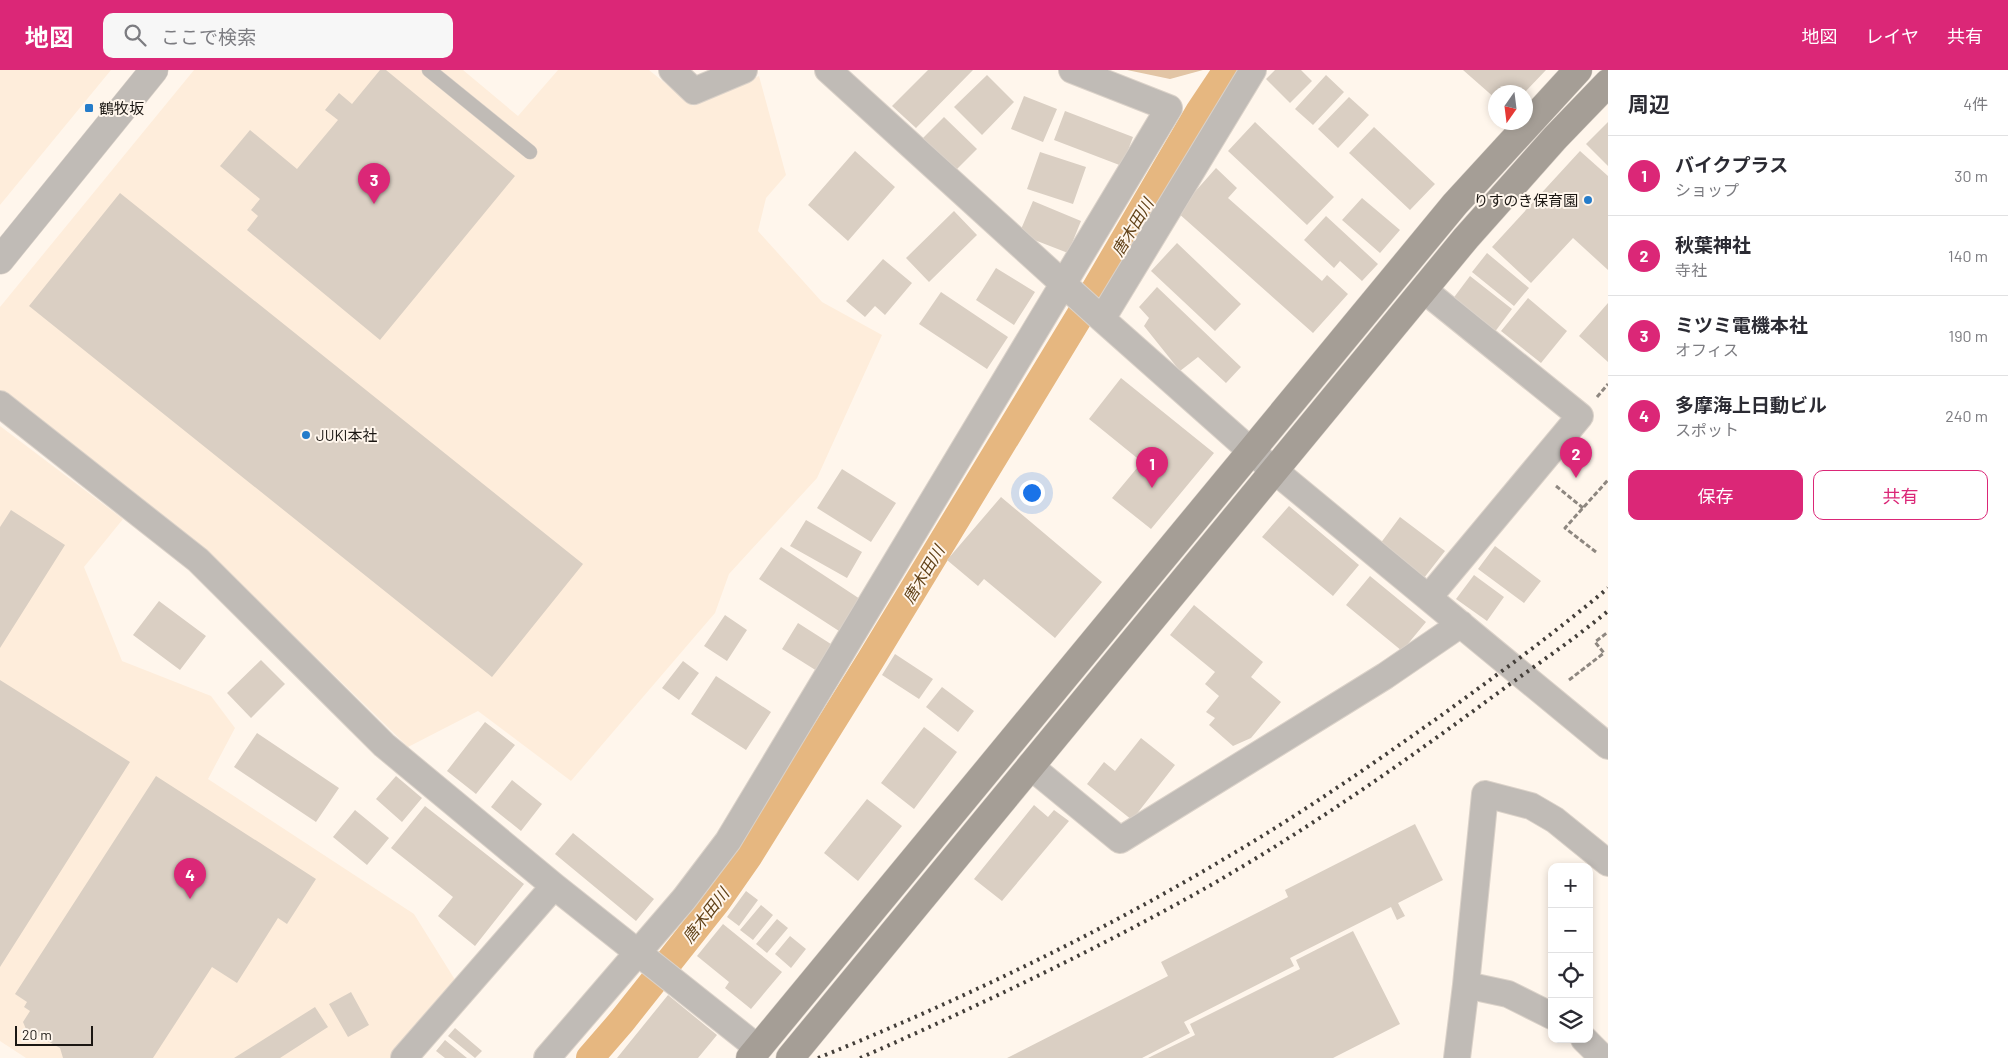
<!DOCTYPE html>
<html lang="ja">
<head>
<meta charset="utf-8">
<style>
  :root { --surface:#fff; --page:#f7f7f7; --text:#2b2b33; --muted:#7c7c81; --line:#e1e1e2; --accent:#db2777 }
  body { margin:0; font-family:Barlow,"Noto Sans JP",sans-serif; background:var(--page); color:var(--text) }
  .controls { position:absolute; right:15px; bottom:15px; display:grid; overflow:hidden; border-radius:10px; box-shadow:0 2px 8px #0003 }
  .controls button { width:45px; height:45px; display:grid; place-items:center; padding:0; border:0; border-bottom:1px solid var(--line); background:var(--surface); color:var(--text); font:25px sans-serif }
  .compass { position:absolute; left:1488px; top:15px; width:45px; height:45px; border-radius:50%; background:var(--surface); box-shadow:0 2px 8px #0003; rotate:194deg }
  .scale { position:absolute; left:15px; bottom:12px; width:78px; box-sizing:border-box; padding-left:5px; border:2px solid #1b1713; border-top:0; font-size:14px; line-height:18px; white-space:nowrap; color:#1b1713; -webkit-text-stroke:4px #fff6ec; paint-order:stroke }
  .you { position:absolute; left:1031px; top:422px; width:18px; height:18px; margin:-12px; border:4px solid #fff; border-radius:50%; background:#1a73e8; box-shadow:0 0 0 8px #1a73e833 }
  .badge { display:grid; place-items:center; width:32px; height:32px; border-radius:50%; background:var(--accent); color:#fff; font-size:16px; font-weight:700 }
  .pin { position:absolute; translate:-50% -41px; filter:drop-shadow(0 1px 2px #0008) }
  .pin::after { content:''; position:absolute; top:26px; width:18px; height:15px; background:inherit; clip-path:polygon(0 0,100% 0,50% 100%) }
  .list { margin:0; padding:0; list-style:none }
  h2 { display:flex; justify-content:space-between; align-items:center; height:65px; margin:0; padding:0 20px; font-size:21px }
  h2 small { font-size:16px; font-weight:400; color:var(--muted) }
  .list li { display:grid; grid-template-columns:32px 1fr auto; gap:15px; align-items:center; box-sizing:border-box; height:80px; padding:0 20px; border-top:1px solid var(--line) }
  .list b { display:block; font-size:19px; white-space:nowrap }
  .list p { margin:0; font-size:16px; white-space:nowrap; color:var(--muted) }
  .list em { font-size:16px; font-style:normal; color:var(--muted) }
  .actions { display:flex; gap:10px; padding:15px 20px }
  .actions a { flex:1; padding:11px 0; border:1px solid var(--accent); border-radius:10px; text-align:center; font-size:18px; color:var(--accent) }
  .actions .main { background:var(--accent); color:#fff }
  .icon { flex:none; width:28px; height:28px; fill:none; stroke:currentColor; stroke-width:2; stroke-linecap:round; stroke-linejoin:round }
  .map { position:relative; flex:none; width:1608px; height:988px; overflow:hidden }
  header { display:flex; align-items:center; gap:30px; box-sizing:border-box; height:70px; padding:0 25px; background:var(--accent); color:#fff }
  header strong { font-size:24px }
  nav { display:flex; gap:28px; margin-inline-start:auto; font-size:18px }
  .search { width:350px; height:45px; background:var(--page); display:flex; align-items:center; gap:12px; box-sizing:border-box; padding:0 18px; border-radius:10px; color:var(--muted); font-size:19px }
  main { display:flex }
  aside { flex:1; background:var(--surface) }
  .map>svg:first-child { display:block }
  .built { fill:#feeddb }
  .green { fill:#e2c5a5 }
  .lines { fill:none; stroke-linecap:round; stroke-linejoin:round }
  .canal { stroke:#e6b780; stroke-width:28 }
  .building { fill:#dacfc3 }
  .service-casing { stroke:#dbd2c9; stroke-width:15 }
  .minor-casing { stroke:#dbd2c9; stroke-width:28 }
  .tertiary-casing { stroke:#dbd2c9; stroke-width:29 }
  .secondary-casing { stroke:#dbd2c9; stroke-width:29 }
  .path { stroke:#8e8780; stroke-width:3; stroke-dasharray:5 2.5; stroke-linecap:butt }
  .service { stroke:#c0bbb6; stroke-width:14 }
  .minor { stroke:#c0bbb6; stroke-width:26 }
  .tertiary { stroke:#c0bbb6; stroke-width:28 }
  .secondary { stroke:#a59e96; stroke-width:28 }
  .rail { stroke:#433e39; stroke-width:4; stroke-dasharray:2.5 5; stroke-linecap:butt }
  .poi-dot { fill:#257cca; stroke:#fff6ec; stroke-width:2 }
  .labels { text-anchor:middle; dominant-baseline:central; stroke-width:4; stroke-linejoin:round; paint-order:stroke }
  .poi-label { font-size:15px; fill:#1b1713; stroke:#fff6ec; text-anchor:start }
  .water-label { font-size:16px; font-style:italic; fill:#614117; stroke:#fff6ec }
</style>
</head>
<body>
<header>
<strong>地図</strong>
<div class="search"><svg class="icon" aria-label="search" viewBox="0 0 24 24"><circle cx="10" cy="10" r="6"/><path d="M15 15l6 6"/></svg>ここで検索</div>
<nav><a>地図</a><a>レイヤ</a><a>共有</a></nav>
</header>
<main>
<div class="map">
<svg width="1608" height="988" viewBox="0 0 1608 988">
  <rect width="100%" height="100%" fill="#fff6ec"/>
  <path class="built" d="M0 0H111L0 135Z
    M194 0H463L518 46 558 0H649L693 36 759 6 786 105 766 128 758 161 822 232 882 265 817 408 729 504 715 543 571 711 478 641 408 677 205 479 0 321V237Z
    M0 356 123 449 84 497 122 591 211 626 235 658 208 709 414 844 457 913 392 988H26L0 971Z"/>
  <path class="green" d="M1127 0H1203L1170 9Z"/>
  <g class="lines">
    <path class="canal" d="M590 988 622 951 718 830 748 787 870 591 1079 247 1199 42 1227 0"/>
  </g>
  <path class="building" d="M380 0H386L515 106 380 270 247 160 258 146 251 140 260 129 220 96 250 60 297 99 338 50 325 40 339 23 352 34Z
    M928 0H973L916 58 892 36Z
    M1275 0H1301L1312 11 1290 33 1266 9Z
    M1463 0H1546L1525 22H1496V29Z
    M987 5 1014 32 982 65 954 37Z
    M1326 5 1344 22 1313 55 1295 39Z
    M1024 26 1057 39 1043 72 1011 59Z
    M1349 27 1369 45 1338 78 1318 59Z
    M1065 41 1133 67 1122 96 1054 70Z
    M944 47 977 79 955 101 922 69Z
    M1255 52 1334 127 1307 155 1228 81Z
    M1608 52V96L1586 74Z
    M1374 57 1435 114 1410 140 1349 83Z
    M855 81 895 117 848 171 808 135Z
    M1580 81 1608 106V200L1573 168 1531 213 1492 177Z
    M1040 82 1086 97 1073 134 1027 119Z
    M1216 98 1237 118 1228 128 1322 211 1327 205 1348 224 1313 263 1177 142Z
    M120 123 583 494 492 607 29 236Z
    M1362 128 1400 160 1380 183 1342 150Z
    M1033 131 1081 151 1068 183 1019 164Z
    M954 141 977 165 929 212 906 188Z
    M1326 146 1378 194 1362 211 1340 191 1334 198 1304 170Z
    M1177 173 1241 234 1215 261 1151 201Z
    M1487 183 1529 218 1514 236 1472 202Z
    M883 189 912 213 885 245 875 236 865 247 846 231Z
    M996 198 1035 222 1014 255 976 230Z
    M1470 206 1512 239 1494 263 1452 230Z
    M1157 217 1241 297 1226 313 1198 287 1180 301 1144 256 1149 248 1139 237Z
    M941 222 1008 267 987 299 919 254Z
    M1528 228 1567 261 1541 293 1501 261Z
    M1608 233V292L1579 266Z
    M1121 308 1214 383 1151 459 1112 428 1142 392 1089 349Z
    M842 399 896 433 871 472 817 438Z
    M1001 427 1102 512 1055 568 984 509 978 516 947 490Z
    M1289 436 1359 495 1333 526 1262 467Z
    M11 440 65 475 0 578V457Z
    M1400 447 1445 481 1424 508 1380 474Z
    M806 450 862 482 847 508 790 476Z
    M1495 476 1541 511 1524 533 1478 499Z
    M781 477 860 529 839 561 759 509Z
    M1474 505 1504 527 1487 551 1456 529Z
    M1370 506 1426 552 1402 581 1346 535Z
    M159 531 206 566 180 600 133 565Z
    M1194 535 1263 592 1251 607 1281 632 1251 668 1233 676 1209 655 1215 648 1206 642 1219 626 1205 614 1215 602 1170 565Z
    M725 545 747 560 727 591 704 576Z
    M798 553 834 576 817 601 782 579Z
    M895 584 933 609 919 629 882 605Z
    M261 590 285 614 251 648 227 623Z
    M683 591 699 603 679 630 662 618Z
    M716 606 771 642 746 680 691 644Z
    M0 610 130 692 0 897Z
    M942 617 974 641 958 662 926 637Z
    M485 652 515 675 476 724 447 701Z
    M924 657 957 682 914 739 881 713Z
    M257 663 339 718 316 752 234 697Z
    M1141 668 1175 695 1132 750 1087 714 1104 692 1115 701Z
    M156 706 316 809 287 854 278 848 237 913 212 897 153 988H63L60 978 26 959 23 952 30 941 24 937 27 932 15 924Z
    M396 706 422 728 402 752 376 729Z
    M512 710 542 734 521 761 491 737Z
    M867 729 902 756 858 811 824 783Z
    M1034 735 1048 747 1054 740 1069 751 1002 831 974 809Z
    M425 736 524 814 475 876 438 846 453 827 391 778Z
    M355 740 389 768 367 795 333 767Z
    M1415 754 1443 810 1398 833 1405 846 1397 850 1391 837 1290 888 1294 896 1184 952 1190 963 1142 988H1007L1168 906 1161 892 1288 827 1285 820Z
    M573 763 654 829 636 851 555 784Z
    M746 821 758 830 739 856 727 847Z
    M761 835 773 845 753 870 740 860Z
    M777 849 788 858 767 883 756 874Z
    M723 854 782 902 751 939 725 918 729 912 697 886Z
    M1353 861 1400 954 1333 988H1148L1195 965 1190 954 1300 899 1296 890Z
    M790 866 806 879 791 898 775 884Z
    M351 922 369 955 348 967 329 934Z
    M668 925 717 965 698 988H617Z
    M315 937 328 957 280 988H234Z
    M455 958 482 981 475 988 448 966Z
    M445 970 467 988H445L436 981Z"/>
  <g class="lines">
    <g class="service-casing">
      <path id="service" d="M429 0 530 82"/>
    </g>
    <g class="minor-casing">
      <path id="minor" d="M672 0 694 21 744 0
        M828 0 1102 249 1252 382 1608 676
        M1424 220 1580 346 1429 527
        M1102 249 1253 0
        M0 334 198 490 384 675 554 816 758 978
        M1030 696 1120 770 1385 606 1461 554
        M1466 915 1508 924 1552 946
        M1584 969 1603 988
        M404 988 554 816
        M547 988 684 829 728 771 1169 38 1072 0
        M1457 988 1466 915 1485 724 1531 736 1555 750 1608 793"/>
    </g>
    <g class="tertiary-casing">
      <path id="tertiary" d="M0 190 154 0"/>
    </g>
    <g class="secondary-casing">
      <path id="secondary" d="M750 988 1455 134 1578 0
        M790 988 1466 168 1555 68 1608 13"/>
    </g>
    <path class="path" d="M1597 327 1608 314
      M1556 416 1583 438
      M1596 482 1565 458 1608 410
      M1569 610 1604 583 1595 572 1608 562"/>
    <use href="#service" class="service"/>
    <use href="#minor" class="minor"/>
    <use href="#tertiary" class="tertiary"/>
    <use href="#secondary" class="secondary"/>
    <path class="rail" d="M818 988C961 930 1101 863 1234 783 1307 740 1377 691 1446 642 1501 602 1556 562 1608 518
      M860 988C974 938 1087 884 1195 824 1300 765 1399 696 1495 625 1533 597 1572 571 1608 541"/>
  </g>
  <g class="poi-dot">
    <rect x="84" y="33" width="10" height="10" rx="2.5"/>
    <circle cx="1588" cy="130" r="5"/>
    <circle cx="306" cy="365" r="5"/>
  </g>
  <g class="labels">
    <g class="poi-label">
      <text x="99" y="38">鶴牧坂</text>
      <text x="1578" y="130" text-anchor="end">りすのき保育園</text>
      <text x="316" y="365">JUKI本社</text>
    </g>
    <g class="water-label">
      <text transform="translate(1132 157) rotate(-59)">唐木田川</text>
      <text transform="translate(923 504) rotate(-59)">唐木田川</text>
      <text transform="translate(705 845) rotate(-52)">唐木田川</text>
    </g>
  </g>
</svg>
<div class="controls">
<button>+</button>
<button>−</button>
<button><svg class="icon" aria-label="locate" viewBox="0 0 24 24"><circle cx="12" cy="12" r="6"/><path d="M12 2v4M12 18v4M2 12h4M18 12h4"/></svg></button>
<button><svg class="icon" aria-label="layers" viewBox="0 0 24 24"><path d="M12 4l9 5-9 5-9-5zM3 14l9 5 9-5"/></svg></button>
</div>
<svg class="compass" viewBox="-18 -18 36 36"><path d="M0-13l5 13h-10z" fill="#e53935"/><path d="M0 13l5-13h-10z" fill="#7c7c81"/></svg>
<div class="scale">20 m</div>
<div class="you"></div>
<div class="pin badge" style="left:1152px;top:418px">1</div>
<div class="pin badge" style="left:1576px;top:408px">2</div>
<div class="pin badge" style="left:374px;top:134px">3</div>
<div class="pin badge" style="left:190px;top:829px">4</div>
</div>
<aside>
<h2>周辺<small>4件</small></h2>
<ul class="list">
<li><span class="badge">1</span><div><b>バイクプラス</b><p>ショップ</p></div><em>30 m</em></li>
<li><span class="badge">2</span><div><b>秋葉神社</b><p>寺社</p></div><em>140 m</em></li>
<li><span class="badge">3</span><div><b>ミツミ電機本社</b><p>オフィス</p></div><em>190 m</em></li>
<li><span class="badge">4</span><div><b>多摩海上日動ビル</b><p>スポット</p></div><em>240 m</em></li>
</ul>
<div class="actions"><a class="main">保存</a><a>共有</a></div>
</aside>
</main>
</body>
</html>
